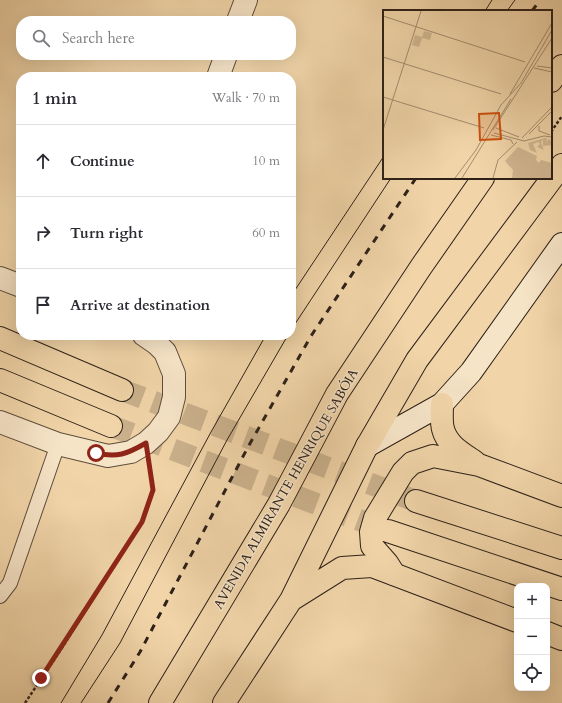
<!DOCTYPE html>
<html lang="en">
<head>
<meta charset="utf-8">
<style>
  :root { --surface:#fff; --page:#f7f7f7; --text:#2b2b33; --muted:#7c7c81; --line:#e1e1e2 }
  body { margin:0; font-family:Cardo,serif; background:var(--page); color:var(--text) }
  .controls { position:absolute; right:12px; bottom:12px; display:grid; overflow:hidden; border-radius:8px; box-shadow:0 4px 16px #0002 }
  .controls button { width:36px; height:36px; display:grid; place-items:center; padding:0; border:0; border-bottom:1px solid var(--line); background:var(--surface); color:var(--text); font:20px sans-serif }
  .stop { position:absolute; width:12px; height:12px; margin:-9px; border:3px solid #8f2418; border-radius:50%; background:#fff }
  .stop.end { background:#8f2418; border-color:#fff; box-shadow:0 1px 4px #0008 }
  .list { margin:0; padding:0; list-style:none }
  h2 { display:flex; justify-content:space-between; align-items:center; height:52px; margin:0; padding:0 16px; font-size:17px }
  h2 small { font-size:13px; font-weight:400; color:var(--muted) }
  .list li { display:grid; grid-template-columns:26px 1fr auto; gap:12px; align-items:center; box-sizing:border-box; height:72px; padding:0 16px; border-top:1px solid var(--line) }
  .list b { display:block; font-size:15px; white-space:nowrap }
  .list em { font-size:13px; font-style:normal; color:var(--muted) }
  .icon { flex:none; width:22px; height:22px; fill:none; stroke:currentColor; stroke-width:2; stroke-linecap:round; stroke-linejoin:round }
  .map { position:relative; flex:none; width:562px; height:703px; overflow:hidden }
  .search { position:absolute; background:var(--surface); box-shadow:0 4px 16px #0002; left:16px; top:16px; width:280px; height:44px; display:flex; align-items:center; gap:10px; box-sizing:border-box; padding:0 14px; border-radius:16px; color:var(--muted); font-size:15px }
  .panel { position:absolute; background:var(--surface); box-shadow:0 4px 16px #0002; left:16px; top:72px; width:280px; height:268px; border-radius:16px }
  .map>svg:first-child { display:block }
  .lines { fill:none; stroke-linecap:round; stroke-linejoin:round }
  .primary-tunnel { stroke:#cab18c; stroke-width:22; stroke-dasharray:22 11; stroke-linecap:butt }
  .service-casing { stroke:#5e4d3d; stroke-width:16 }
  .minor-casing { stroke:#5e4d3d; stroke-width:24 }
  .tertiary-casing { stroke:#5e4d3d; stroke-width:24 }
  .secondary-casing { stroke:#2d2019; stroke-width:24 }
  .primary-casing { stroke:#2d2019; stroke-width:24 }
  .trunk-casing { stroke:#2d2019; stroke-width:24 }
  .path { stroke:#2d2019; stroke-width:2.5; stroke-dasharray:3 2; stroke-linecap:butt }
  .service { stroke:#f6e4c7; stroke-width:14 }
  .minor { stroke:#f6e4c7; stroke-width:22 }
  .tertiary { stroke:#f6e4c7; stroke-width:22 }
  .secondary { stroke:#f6e4c7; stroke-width:22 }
  .primary { stroke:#f1d5a9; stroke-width:22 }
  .trunk { stroke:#f1d5a9; stroke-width:22 }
  .tram { stroke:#2d2019; stroke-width:1 }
  .rail { stroke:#2d2019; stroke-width:3; stroke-dasharray:7 7; stroke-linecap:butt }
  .route { stroke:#8f2418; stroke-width:5 }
  .labels { text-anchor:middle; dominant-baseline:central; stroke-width:3; stroke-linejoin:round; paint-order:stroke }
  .street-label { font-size:13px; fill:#2d2019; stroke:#f6e4c7 }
  .inset-road { fill:none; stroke:#a38d6f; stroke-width:1 }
  .view { fill:#cc500e; fill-opacity:0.15; stroke:#cc500e; stroke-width:2 }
  .inset-edge { fill:none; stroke:#2d2019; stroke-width:2 }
</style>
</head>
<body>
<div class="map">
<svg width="562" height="703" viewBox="0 0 562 703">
  <rect width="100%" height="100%" fill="#f1d5a9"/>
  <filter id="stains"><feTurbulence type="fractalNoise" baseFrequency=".005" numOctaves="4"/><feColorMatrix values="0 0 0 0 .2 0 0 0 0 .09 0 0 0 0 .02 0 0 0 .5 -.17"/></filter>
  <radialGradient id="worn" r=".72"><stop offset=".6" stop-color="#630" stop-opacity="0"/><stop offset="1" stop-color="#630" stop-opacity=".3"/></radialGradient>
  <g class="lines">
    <path class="primary-tunnel" d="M122 390 416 501
      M111 426 388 531"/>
    <g class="service-casing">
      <path id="service" d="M0 596 10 583 58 444"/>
    </g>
    <g class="minor-casing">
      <path id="minor" d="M238 21 246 0
        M218 77 226 55"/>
    </g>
    <g class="tertiary-casing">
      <path id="tertiary" d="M0 278 21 286
        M0 422 58 444 108 456 131 452 146 443 158 432 169 417 174 397V374L165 352 157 344 144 335"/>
    </g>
    <g class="secondary-casing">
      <path id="secondary" d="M367 446 442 404 471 372 562 244"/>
    </g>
    <g class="primary-casing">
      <path id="primary" d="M0 338 122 390
        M0 380 111 426
        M442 404C442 412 441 422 443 429 447 445 462 453 475 462
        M416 501 562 548
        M388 531 562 589
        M394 574 387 563 372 546 371 532 375 518 403 472 412 463 433 456 479 465 562 496"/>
    </g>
    <g class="trunk-casing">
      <path id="trunk" d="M551 81 562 66
        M291 600 342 568 372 566 517 621
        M547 633 562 639
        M160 703 279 504 337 394 421 267 483 178
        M224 703 291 600 367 446 417 360 562 165"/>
    </g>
    <path class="path" d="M551 132 562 116
      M25 703 58 654 142 522 153 490 150 473"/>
    <use href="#service" class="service"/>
    <use href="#minor" class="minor"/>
    <use href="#tertiary" class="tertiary"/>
    <use href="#secondary" class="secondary"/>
    <use href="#primary" class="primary"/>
    <use href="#trunk" class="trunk"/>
    <path class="tram" d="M485 11 492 0
      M507 11 515 0
      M291 296 384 156
      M291 330 391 178
      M61 703 102 635 211 432 266 335
      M81 703 120 643 227 440 288 335"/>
    <path class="rail" d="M532 11 540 0
      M108 703 140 652 248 447 311 336 416 178"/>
  </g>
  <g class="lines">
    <path class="route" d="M41 678 142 522 153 490 146 443C127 454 117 458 96 453"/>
  </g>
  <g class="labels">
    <g class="street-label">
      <text transform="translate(286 489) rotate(-60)">AVENIDA ALMIRANTE HENRIQUE SABÓIA</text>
    </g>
  </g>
  <g transform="translate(383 10)">
    <rect width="169" height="169" fill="#f1d5a9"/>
    <path d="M41 21 49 23 47 30 39 28 36 37 29 35 32 25 39 27ZM162 128H164L163 132 166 129 168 131 169 138 167 135 160 136V129L158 133 161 140 154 137 157 134 155 132 150 134 154 143 147 140 145 133ZM135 137 154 146 153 150 156 153 158 150 169 153V168H129L130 160 122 151Z" fill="#d0b691"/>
    <path class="inset-road" d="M0 6 142 52M0 47 118 84M154 56 169 58M151 58 169 62M127 84 169 13M0 87 101 118M156 116V121L167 125M113 118 136 127M0 120 38 1M110 120 169 28M111 123 141 131 161 126 169 127M146 124 169 101M108 125 128 130 130 134M139 128 169 97M72 168 93 140 118 95 138 73 169 20M79 168 128 89M110 168 115 150 134 132"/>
    <path class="view" d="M116 103 118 129 97 130 96 104Z"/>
    <rect width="169" height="169" class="inset-edge"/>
  </g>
  <rect width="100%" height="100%" filter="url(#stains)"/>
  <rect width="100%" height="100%" fill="url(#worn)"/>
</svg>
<div class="controls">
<button>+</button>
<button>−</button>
<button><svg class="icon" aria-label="locate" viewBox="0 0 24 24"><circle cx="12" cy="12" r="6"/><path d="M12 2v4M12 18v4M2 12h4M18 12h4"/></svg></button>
</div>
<div class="stop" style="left:96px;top:453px"></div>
<div class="stop end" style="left:41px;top:678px"></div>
<div class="search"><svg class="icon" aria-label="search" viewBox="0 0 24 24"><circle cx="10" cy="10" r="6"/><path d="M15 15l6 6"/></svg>Search here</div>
<section class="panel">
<h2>1 min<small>Walk · 70 m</small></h2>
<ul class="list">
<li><svg class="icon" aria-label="ahead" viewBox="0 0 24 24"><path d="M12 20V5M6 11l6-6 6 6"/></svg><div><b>Continue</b></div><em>10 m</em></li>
<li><svg class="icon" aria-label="right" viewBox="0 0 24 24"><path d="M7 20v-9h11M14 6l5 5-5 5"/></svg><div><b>Turn right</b></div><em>60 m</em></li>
<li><svg class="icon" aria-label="arrive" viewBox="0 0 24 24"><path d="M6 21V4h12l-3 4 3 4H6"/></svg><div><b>Arrive at destination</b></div></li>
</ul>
</section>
</div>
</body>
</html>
